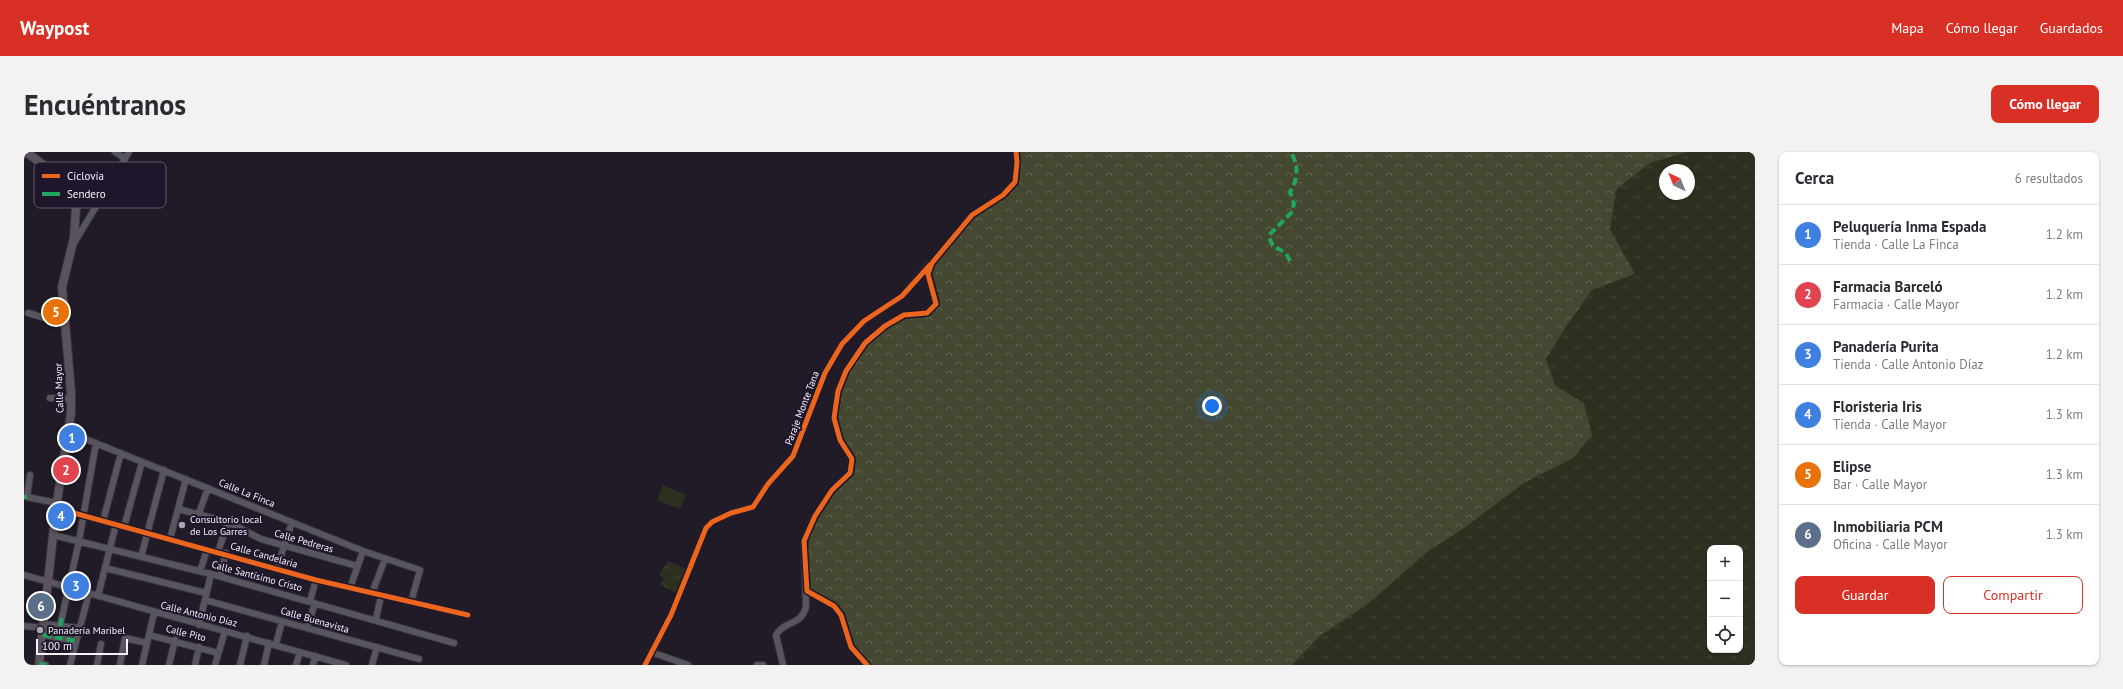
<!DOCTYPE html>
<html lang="es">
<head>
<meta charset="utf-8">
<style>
  :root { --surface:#fff; --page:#f2f2f3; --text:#2b2b33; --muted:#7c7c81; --line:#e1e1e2; --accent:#d93025 }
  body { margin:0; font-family:"PT Sans",sans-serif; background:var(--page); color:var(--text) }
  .controls { position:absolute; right:12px; bottom:12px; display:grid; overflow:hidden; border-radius:8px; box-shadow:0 1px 3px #0004 }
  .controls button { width:36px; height:36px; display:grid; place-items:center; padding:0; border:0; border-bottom:1px solid var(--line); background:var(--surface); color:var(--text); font:20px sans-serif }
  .compass { position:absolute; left:1635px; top:12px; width:36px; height:36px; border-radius:50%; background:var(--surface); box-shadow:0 1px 3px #0004; rotate:317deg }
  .scale { position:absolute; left:12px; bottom:10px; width:92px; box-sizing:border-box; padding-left:4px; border:2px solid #f6f1fd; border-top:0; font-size:11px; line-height:14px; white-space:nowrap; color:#f6f1fd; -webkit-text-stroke:3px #1f162b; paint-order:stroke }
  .you { position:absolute; left:1188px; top:254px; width:14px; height:14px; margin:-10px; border:3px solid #fff; border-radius:50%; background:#1a73e8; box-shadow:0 0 0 6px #1a73e833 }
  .badge { display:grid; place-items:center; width:26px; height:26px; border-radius:50%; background:var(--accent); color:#fff; font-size:13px; font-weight:700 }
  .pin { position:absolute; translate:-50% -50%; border:2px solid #fff; box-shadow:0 1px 4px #0006 }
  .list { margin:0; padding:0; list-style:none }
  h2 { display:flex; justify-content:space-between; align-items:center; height:52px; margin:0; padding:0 16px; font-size:17px }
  h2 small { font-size:13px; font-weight:400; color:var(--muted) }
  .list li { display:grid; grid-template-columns:26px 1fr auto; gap:12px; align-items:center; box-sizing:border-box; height:60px; padding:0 16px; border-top:1px solid var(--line) }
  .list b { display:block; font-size:15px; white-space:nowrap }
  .list p { margin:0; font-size:13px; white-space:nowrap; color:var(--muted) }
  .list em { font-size:13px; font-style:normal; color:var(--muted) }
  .actions { display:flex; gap:8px; padding:12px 16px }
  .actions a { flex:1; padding:9px 0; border:1px solid var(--accent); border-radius:8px; text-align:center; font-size:14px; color:var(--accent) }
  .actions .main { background:var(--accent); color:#fff }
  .icon { flex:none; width:22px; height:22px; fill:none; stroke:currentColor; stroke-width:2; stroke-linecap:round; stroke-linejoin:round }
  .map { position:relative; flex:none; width:1731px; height:513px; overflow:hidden; border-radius:8px }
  header { display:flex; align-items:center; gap:24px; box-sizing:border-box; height:56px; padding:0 20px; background:var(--accent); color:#fff }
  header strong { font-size:19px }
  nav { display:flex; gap:22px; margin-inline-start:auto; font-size:14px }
  .intro { display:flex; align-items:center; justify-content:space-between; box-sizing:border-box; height:96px; padding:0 24px }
  h1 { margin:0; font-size:28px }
  .button { padding:10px 18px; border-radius:8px; background:var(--accent); color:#fff; font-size:14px; font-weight:700 }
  main { display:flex; gap:24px; padding:0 24px }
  aside { flex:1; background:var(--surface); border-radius:8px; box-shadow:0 1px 3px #0004 }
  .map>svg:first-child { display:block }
  .grass { fill:url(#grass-tufts); fill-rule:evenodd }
  .forest { fill:url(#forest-crowns) }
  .green { fill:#2d301f }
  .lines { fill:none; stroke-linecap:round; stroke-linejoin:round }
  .minor-casing { stroke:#38353d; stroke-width:8 }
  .major-casing { stroke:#38353d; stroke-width:10 }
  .minor { stroke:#59555f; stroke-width:6 }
  .major { stroke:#5c525d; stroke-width:8 }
  .quiet { stroke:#20a55d; stroke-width:4; stroke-dasharray:8 4; stroke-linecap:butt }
  .cycleway-casing { stroke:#1f162b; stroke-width:8 }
  .cycleway { stroke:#eb651d; stroke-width:5 }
  .poi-dot { fill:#aba6b2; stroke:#1f162b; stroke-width:1.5 }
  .labels { text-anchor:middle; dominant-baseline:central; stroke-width:4; stroke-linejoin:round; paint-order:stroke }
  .street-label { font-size:10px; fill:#f6f1fd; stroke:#1f162b }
  .poi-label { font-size:10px; fill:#f6f1fd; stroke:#1f162b; text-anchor:start }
  .key { fill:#1f162b; stroke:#60586a; stroke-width:1 }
  .key-label { font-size:11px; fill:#f6f1fd }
</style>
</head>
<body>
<header>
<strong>Waypost</strong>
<nav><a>Mapa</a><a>Cómo llegar</a><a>Guardados</a></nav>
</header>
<div class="intro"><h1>Encuéntranos</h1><a class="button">Cómo llegar</a></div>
<main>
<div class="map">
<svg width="1731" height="513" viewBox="0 0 1731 513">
  <defs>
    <pattern id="grass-tufts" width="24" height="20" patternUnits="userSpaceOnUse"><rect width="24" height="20" fill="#2d301f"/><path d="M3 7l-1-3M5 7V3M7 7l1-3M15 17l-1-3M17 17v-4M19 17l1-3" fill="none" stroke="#424435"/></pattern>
    <pattern id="forest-crowns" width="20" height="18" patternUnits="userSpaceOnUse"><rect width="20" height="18" fill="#444830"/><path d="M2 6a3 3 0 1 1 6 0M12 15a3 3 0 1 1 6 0" fill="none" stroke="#60634f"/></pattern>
  </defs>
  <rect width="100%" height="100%" fill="#201b26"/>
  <path class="grass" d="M1664 0H1731V513H1268L1296 484 1345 451 1404 399 1439 377 1500 331 1549 306 1560 251 1531 233 1522 208 1542 173 1568 138 1611 122 1586 77 1592 38 1626 11ZM1641 18H1665V42H1641ZM1686 396H1716V498H1686Z
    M644 409 662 417 653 441 636 433 640 426 635 423Z"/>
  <path class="forest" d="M995 0H1664L1626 11 1592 38 1586 77 1611 122 1568 138 1543 173 1522 207 1531 233 1560 251 1568 283 1549 306 1500 331 1439 377 1404 399 1345 451 1296 484 1268 513H846L830 494 824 478 821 462 814 453 786 436C779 395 784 376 809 343 817 332 825 323 832 310L816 282 814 265 818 239 825 220 836 200 869 171 907 160 916 150 908 120C916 103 933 80 946 68 975 42 997 48 995 0Z"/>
  <path class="green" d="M639 333 662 343 656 357 633 348Z"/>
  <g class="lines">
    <g class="minor-casing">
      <path id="minor" d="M91 0 100 6
        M44 32 73 51
        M50 91 105 0
        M4 161 41 172
        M26 246 47 247
        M44 280 339 399 396 418 387 450
        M6 323 3 345 33 351
        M32 356 292 428 444 463
        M154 357 204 370 237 387 333 414
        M175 361 184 336
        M79 369 97 301
        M100 375 118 310
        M29 383 187 422 430 491
        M146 387 162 327
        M194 400 204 370
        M117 405 140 318
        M81 416 182 441
        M253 416 268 370
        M176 419 183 398
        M0 423 322 513
        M196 424 202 401
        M326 436 339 399
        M783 439 810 454 817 463 827 495 843 513
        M348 441 361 407
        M74 444 92 372
        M181 448 395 507
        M286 449 292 428
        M352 467 357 444
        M20 472 55 476
        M175 473 187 422
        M0 474 20 476
        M36 474 55 389 72 291
        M283 476 291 451
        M19 483 52 489
        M125 483 194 501
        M252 492 258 469
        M627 500 664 513
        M15 512 22 513
        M46 513 65 441
        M73 513 77 492
        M96 513 101 486 123 491
        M118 513 130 461
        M145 513 151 488
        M171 513 175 495
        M191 513 201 479
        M216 513 223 484
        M240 513 245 491
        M272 513 276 500
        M289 513 291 504
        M348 513 353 495
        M621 513 647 463 682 376 688 370 707 361 729 355 744 332 769 304 801 221 818 192 840 169 878 144 906 112
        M733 513H739
        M759 513 752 483C761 468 777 474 782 455L780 389 791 364 808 338 826 321 828 307 816 288 810 266 814 239 822 219 841 191 861 174 880 163 903 161 912 152 904 122 908 111 948 63 979 43 991 30 993 10 992 0"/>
    </g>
    <g class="major-casing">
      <path id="major" d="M2 0 40 28 47 38 52 55 50 86 38 135 47 240V261L32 356 15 513"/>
    </g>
    <use href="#minor" class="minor"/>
    <use href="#major" class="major"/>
    <path class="quiet" d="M1266 109 1262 101C1252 95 1247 96 1245 83L1267 61 1270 52 1266 40C1274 26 1275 15 1267 0
      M0 345H3
      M36 474 39 462
      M19 483 52 489
      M15 512 22 513"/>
    <g class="cycleway-casing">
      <path id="cycleway" d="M32 356 292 428 444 463
        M621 513 647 463 682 376 688 370 707 361 729 355 744 332 769 304 801 221 818 192 840 169 878 144 906 113
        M843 513 827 495 817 463 810 454 783 439 780 389 791 364 808 338 826 321 828 307 816 288 810 266 814 239 822 219 841 191 861 174 880 163 903 161 912 152 904 122 908 111 948 63 979 43 991 30 993 10 992 0"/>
    </g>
    <use href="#cycleway" class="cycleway"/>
  </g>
  <g class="poi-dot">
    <circle cx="158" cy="373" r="4"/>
    <circle cx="16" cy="478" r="4"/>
  </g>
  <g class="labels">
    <g class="street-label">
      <text transform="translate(35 236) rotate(-92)">Calle Mayor</text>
      <text transform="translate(778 256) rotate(-69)">Paraje Monte Tana</text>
      <text transform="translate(223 341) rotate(22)">Calle La Finca</text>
      <text transform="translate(280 389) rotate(16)">Calle Pedreras</text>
      <text transform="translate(240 403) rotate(16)">Calle Candelaria</text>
      <text transform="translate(233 424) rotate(15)">Calle Santísimo Cristo</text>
      <text transform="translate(175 462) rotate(14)">Calle Antonio Díaz</text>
      <text transform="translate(291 468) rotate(16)">Calle Buenavista</text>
      <text transform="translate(162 481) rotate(14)">Calle Pito</text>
    </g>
    <g class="poi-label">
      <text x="166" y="367">Consultorio local<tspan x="166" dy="12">de Los Garres</tspan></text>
      <text x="24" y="478">Panadería Maribel</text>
    </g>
  </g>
  <rect x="10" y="10" width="132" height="46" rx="6" class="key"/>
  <rect x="18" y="22" width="18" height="4" fill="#eb651d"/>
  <rect x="18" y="40" width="18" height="4" fill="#20a55d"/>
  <g class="key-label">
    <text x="43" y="28">Ciclovía</text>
    <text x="43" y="46">Sendero</text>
  </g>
</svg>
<div class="controls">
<button>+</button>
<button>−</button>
<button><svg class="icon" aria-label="locate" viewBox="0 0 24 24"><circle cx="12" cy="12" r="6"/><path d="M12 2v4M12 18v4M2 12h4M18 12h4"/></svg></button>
</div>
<svg class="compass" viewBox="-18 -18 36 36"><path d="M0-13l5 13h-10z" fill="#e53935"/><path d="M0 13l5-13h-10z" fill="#7c7c81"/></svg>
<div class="scale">100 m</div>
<div class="you"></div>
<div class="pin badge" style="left:48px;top:286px;background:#3f7fe0">1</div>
<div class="pin badge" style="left:42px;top:318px;background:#e0444e">2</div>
<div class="pin badge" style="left:52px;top:434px;background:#3f7fe0">3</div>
<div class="pin badge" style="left:37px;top:364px;background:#3f7fe0">4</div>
<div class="pin badge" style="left:32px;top:160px;background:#e8710a">5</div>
<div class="pin badge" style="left:17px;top:454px;background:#5c6f8a">6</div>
</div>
<aside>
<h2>Cerca<small>6 resultados</small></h2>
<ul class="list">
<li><span class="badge" style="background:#3f7fe0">1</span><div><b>Peluquería Inma Espada</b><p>Tienda · Calle La Finca</p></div><em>1.2 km</em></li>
<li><span class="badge" style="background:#e0444e">2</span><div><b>Farmacia Barceló</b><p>Farmacia · Calle Mayor</p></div><em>1.2 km</em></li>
<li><span class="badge" style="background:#3f7fe0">3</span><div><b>Panadería Purita</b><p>Tienda · Calle Antonio Díaz</p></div><em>1.2 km</em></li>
<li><span class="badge" style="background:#3f7fe0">4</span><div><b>Floristeria Iris</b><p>Tienda · Calle Mayor</p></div><em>1.3 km</em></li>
<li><span class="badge" style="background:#e8710a">5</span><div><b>Elipse</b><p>Bar · Calle Mayor</p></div><em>1.3 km</em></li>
<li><span class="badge" style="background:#5c6f8a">6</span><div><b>Inmobiliaria PCM</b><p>Oficina · Calle Mayor</p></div><em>1.3 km</em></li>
</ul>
<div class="actions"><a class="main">Guardar</a><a>Compartir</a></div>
</aside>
</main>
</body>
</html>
